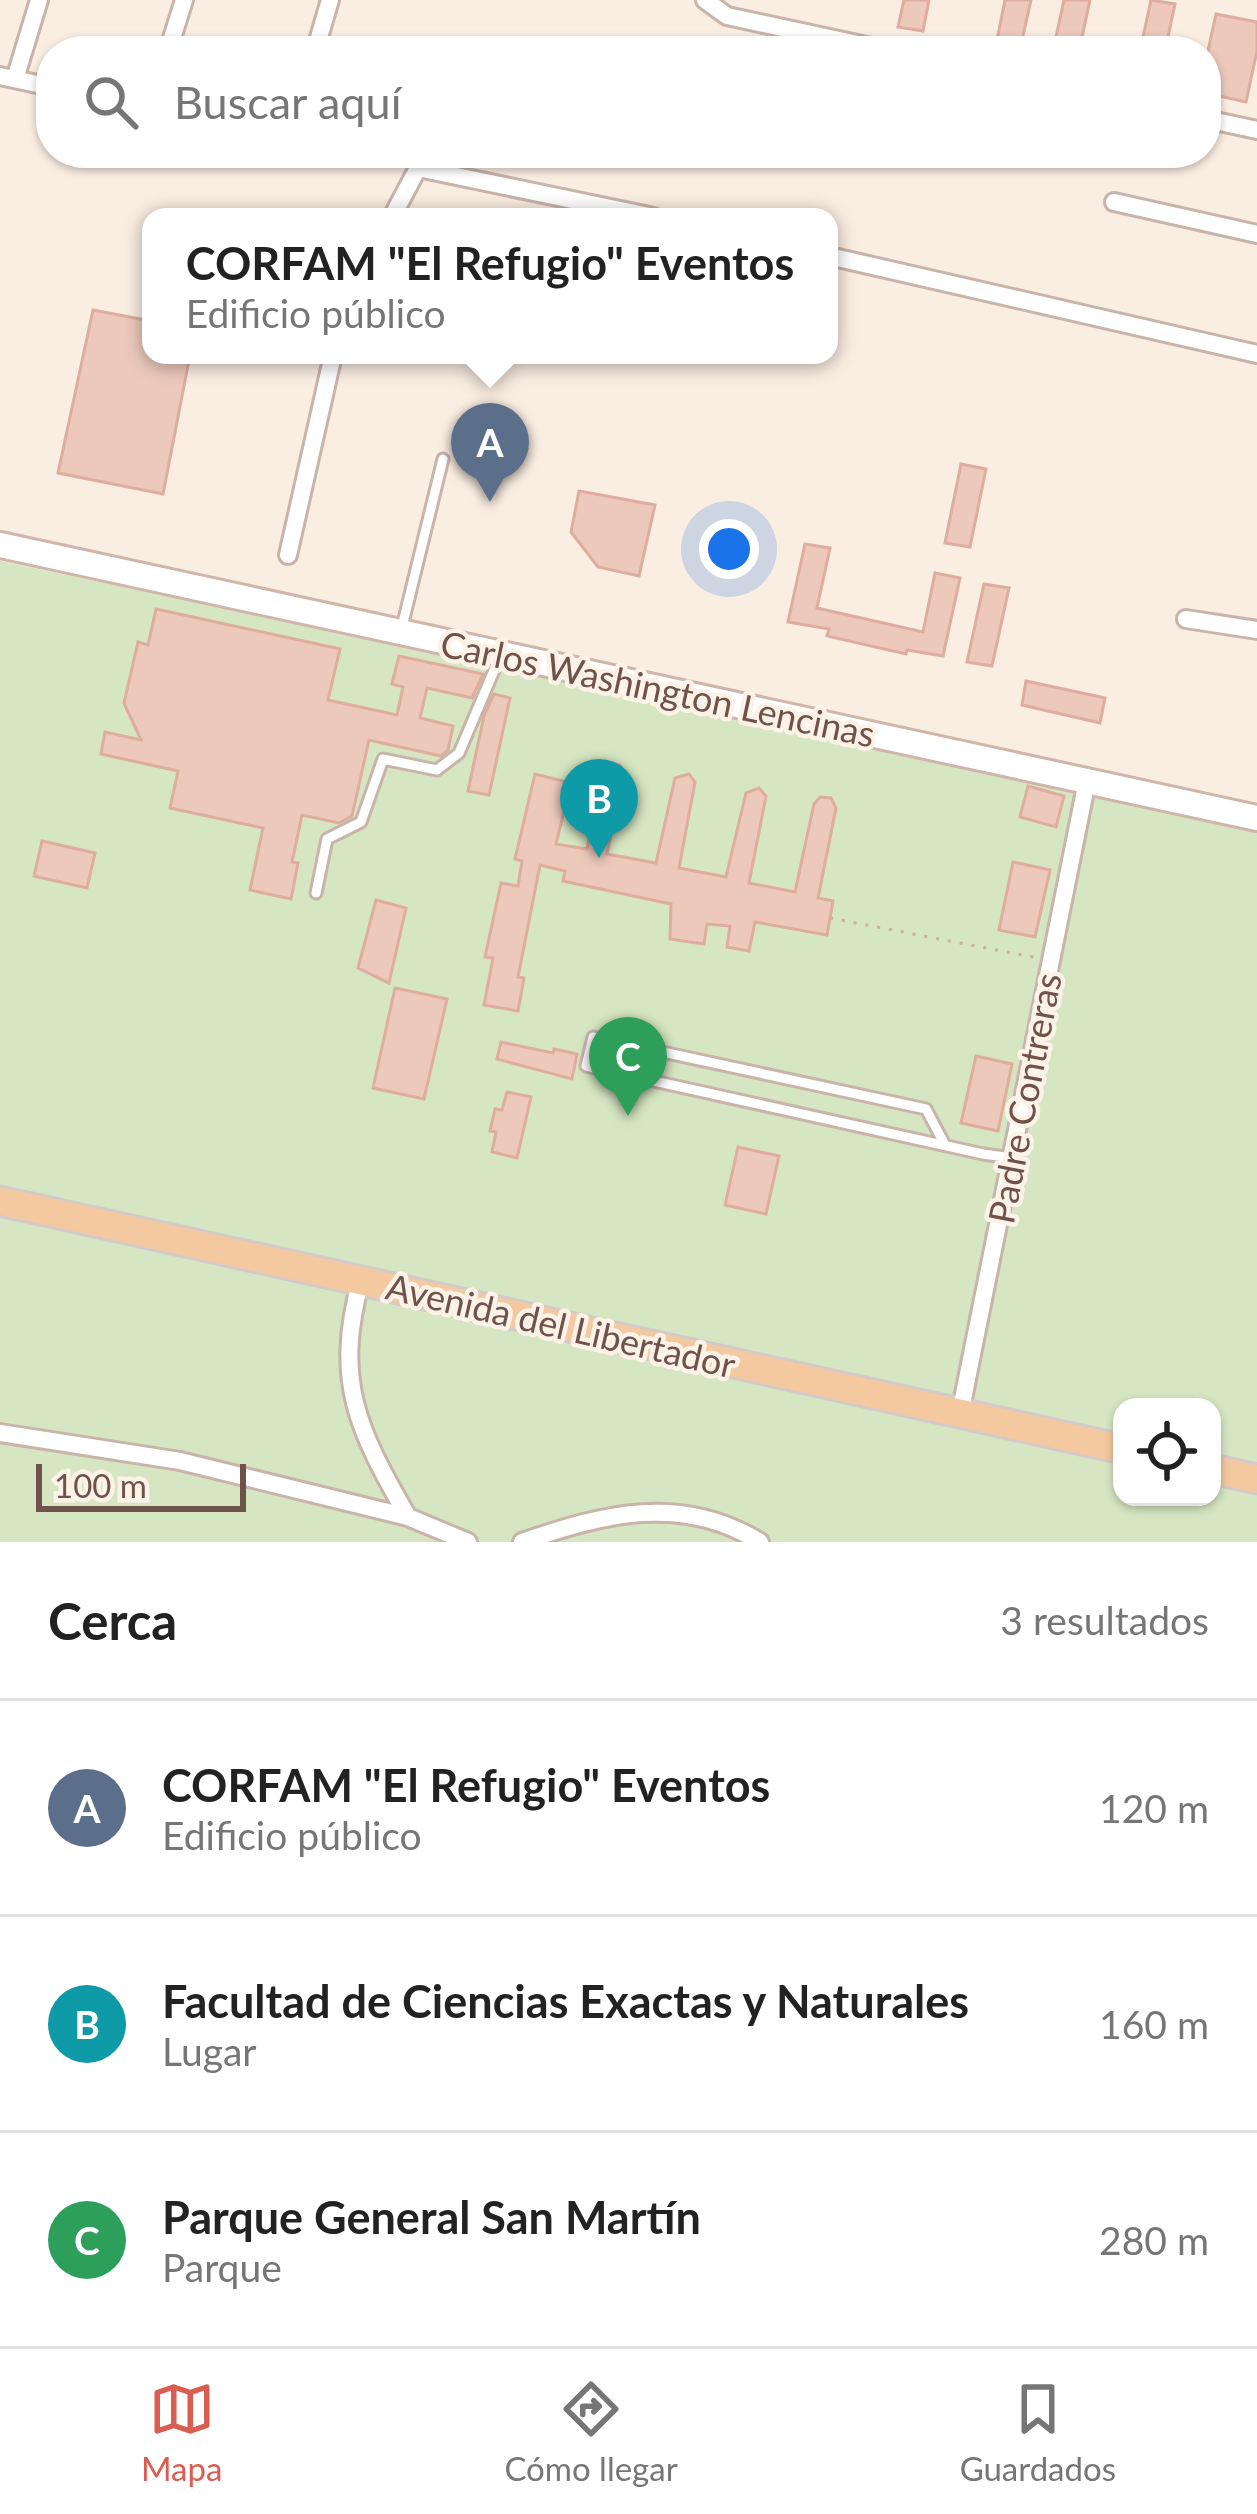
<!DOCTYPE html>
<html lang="es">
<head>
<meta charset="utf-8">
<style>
  :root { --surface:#fff; --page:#f6f6f6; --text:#222; --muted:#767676; --line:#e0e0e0; --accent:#db5c50 }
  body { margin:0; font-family:Lato,sans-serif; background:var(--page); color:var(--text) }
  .controls { position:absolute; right:36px; bottom:36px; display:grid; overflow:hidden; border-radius:24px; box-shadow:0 3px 9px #0004 }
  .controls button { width:108px; height:108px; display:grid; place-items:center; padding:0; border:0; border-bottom:3px solid var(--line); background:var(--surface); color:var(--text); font:60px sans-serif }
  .scale { position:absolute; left:36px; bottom:30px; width:210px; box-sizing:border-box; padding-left:12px; border:6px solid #6f534b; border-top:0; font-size:33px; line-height:42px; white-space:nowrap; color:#6f534b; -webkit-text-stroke:9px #fdf2e8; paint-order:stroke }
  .you { position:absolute; left:729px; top:549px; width:42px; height:42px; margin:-30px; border:9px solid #fff; border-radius:50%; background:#1a73e8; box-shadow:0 0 0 18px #1a73e833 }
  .badge { display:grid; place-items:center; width:78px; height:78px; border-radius:50%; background:var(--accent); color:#fff; font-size:39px; font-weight:700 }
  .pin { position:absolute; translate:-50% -99px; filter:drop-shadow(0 3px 6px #0008) }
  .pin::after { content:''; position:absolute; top:63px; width:42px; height:36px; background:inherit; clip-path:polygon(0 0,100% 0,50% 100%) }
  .popup { position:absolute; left:142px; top:208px; width:696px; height:156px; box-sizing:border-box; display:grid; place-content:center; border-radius:24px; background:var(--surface); filter:drop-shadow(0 3px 9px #0005); font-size:39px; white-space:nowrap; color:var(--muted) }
  .popup b { font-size:45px; color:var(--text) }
  .popup::after { content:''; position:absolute; left:50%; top:100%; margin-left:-24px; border:24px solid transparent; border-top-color:var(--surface) }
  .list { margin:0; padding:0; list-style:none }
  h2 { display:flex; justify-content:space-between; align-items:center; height:156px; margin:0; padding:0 48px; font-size:51px }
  h2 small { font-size:39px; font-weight:400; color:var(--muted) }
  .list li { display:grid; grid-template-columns:78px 1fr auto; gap:36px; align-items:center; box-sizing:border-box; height:216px; padding:0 48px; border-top:3px solid var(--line) }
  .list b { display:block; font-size:45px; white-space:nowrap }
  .list p { margin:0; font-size:39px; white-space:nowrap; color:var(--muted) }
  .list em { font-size:39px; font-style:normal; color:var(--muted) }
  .icon { flex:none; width:66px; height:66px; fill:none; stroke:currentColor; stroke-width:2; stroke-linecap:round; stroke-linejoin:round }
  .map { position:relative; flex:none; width:1257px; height:1542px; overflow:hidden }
  .search { position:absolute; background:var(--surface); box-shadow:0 3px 9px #0004; left:36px; right:36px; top:36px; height:132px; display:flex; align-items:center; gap:30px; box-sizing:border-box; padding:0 42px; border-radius:48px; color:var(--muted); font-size:45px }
  .sheet { height:804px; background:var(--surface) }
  nav { display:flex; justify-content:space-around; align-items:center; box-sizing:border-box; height:168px; border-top:3px solid var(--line); background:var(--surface); font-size:33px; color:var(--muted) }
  nav a { display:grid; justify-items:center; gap:6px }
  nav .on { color:var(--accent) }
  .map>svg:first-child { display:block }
  .green { fill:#d6e6c2; fill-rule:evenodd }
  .building { fill:#edc9bc; stroke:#dead9e; stroke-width:3 }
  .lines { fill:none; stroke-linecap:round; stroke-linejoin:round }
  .lane-casing { stroke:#c9b4aa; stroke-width:15 }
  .street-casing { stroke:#c9b4aa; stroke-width:22 }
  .secondary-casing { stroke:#cfb5aa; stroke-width:30 }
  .primary-casing { stroke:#d4cbc9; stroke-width:33 }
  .path { stroke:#d1aca0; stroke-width:3; stroke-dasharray:3 9; stroke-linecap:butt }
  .lane { stroke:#fff; stroke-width:9 }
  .street { stroke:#fff; stroke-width:16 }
  .secondary { stroke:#fff; stroke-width:24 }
  .primary { stroke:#f4c99f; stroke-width:27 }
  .labels { text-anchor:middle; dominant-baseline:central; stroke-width:9; stroke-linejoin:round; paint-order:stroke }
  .street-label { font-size:36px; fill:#6f534b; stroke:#fdf2e8 }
</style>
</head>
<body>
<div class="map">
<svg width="1257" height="1542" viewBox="0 0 1257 1542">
  <rect width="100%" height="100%" fill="#faede2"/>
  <path class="green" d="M0 561 1257 825V1542H0ZM1122 1407H1212V1497H1122Z"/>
  <path class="building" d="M904 0H929L923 31 898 27Z
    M1005 0H1031L1020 49 996 45Z
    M1064 0H1090L1079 51H1053Z
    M1151 0 1175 4 1165 51H1140Z
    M1216 14 1257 22V51L1246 102 1206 93V60Z
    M93 310 151 321V355H190L163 494 58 473Z
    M961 464 986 469 970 547 945 543Z
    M579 491 655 505 639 576 598 567 571 532Z
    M805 544 830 548 817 608 923 632 935 573 960 578 943 656 907 650 906 654 827 636 829 629 788 622Z
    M984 584 1009 588 992 666 967 662Z
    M156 609 340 649 328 700 397 715 403 687 392 684 399 656 483 674 472 698 427 688 420 718 453 726 448 750 441 756 369 740 352 816 339 823 302 815 292 862 298 863 291 899 250 890 263 828 170 808 178 771 101 754 105 732 141 740 124 703 138 642 148 645Z
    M1026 681 1105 698 1100 723 1022 705Z
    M494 694 510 698 489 795 468 791 484 716Z
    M611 763 620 765 624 774 607 854 656 863 675 778 689 774 695 782 679 868 726 877 746 793 759 788 766 796 749 883 795 892 814 804 820 797 831 798 836 808 818 898 833 901 827 935 755 922 749 951 727 947 730 926 707 924 704 944 670 939 671 904 563 881 565 871 540 865 518 977 524 978 518 1011 484 1005 493 958 485 957 501 883 518 886 522 861 515 859 535 774 571 783 556 844 587 849 603 769Z
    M1028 786 1064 796 1056 827 1020 817Z
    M42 841 95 853 87 888 34 876Z
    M1013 862 1050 870 1035 937 999 930Z
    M376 900 406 908 389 983 358 968Z
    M395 988 447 999 424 1099 373 1088Z
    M501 1042 553 1053 554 1049 577 1054 572 1079 497 1059Z
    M976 1056 1012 1064 998 1131 961 1123Z
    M507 1092 531 1097 517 1158 492 1152 496 1132 490 1131 495 1109 502 1110Z
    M738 1147 779 1156 766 1214 725 1205Z"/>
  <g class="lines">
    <g class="lane-casing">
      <path id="lane" d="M402 627 443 459
        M316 893 327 839 361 822 383 759 437 770 459 753 501 654
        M945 1145 926 1109 593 1037 586 1066 983 1154 1012 1158"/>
    </g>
    <g class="street-casing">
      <path id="street" d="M705 0 727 16 890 51
        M168 51 184 0
        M315 51 330 0
        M0 76 51 87
        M15 79 39 0
        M1206 119 1257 130
        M1114 202 1257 234
        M392 217 418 168 654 217
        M829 256 1257 354
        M288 555 333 355
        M1186 619 1257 630
        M361 1280C333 1381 358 1430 408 1517
        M960 1414 1087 781
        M0 1433 180 1461 408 1517 468 1542
        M522 1542C603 1514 681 1493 760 1542"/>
    </g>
    <g class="secondary-casing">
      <path id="secondary" d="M0 545 1257 818"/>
    </g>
    <g class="primary-casing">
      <path id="primary" d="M0 1201 1122 1449
        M1212 1469 1257 1479"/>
    </g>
    <path class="path" d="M830 918 1038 958"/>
    <use href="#lane" class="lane"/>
    <use href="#street" class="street"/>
    <use href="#secondary" class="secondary"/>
    <use href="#primary" class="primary"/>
  </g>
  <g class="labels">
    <g class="street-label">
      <text transform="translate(658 688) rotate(12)">Carlos Washington Lencinas</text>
      <text transform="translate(1024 1098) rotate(-79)">Padre Contreras</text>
      <text transform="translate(561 1325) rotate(13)">Avenida del Libertador</text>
    </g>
  </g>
</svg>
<div class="controls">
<button><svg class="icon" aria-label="locate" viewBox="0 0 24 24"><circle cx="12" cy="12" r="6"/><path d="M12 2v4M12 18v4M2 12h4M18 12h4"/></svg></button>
</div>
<div class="scale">100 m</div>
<div class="you"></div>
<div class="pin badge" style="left:490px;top:502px;background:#5c6f8a">A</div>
<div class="popup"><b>CORFAM &quot;El Refugio&quot; Eventos</b>Edificio público</div>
<div class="pin badge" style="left:599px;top:858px;background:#0f9aa8">B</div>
<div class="pin badge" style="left:628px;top:1116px;background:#2e9e5b">C</div>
<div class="search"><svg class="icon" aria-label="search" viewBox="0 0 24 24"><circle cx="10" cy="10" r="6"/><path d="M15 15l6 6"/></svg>Buscar aquí</div>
</div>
<section class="sheet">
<h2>Cerca<small>3 resultados</small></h2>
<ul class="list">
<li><span class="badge" style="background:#5c6f8a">A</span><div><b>CORFAM &quot;El Refugio&quot; Eventos</b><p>Edificio público</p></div><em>120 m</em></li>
<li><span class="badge" style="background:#0f9aa8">B</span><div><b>Facultad de Ciencias Exactas y Naturales</b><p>Lugar</p></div><em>160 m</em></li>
<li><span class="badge" style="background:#2e9e5b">C</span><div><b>Parque General San Martín</b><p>Parque</p></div><em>280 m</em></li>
</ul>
</section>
<nav>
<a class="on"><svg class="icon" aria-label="map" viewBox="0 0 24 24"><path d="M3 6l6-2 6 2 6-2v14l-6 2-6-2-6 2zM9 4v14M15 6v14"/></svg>Mapa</a>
<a><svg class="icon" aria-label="directions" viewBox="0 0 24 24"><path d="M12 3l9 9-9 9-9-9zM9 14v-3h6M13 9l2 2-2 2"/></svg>Cómo llegar</a>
<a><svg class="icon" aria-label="saved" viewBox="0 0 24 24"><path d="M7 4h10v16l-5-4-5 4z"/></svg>Guardados</a>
</nav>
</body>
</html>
